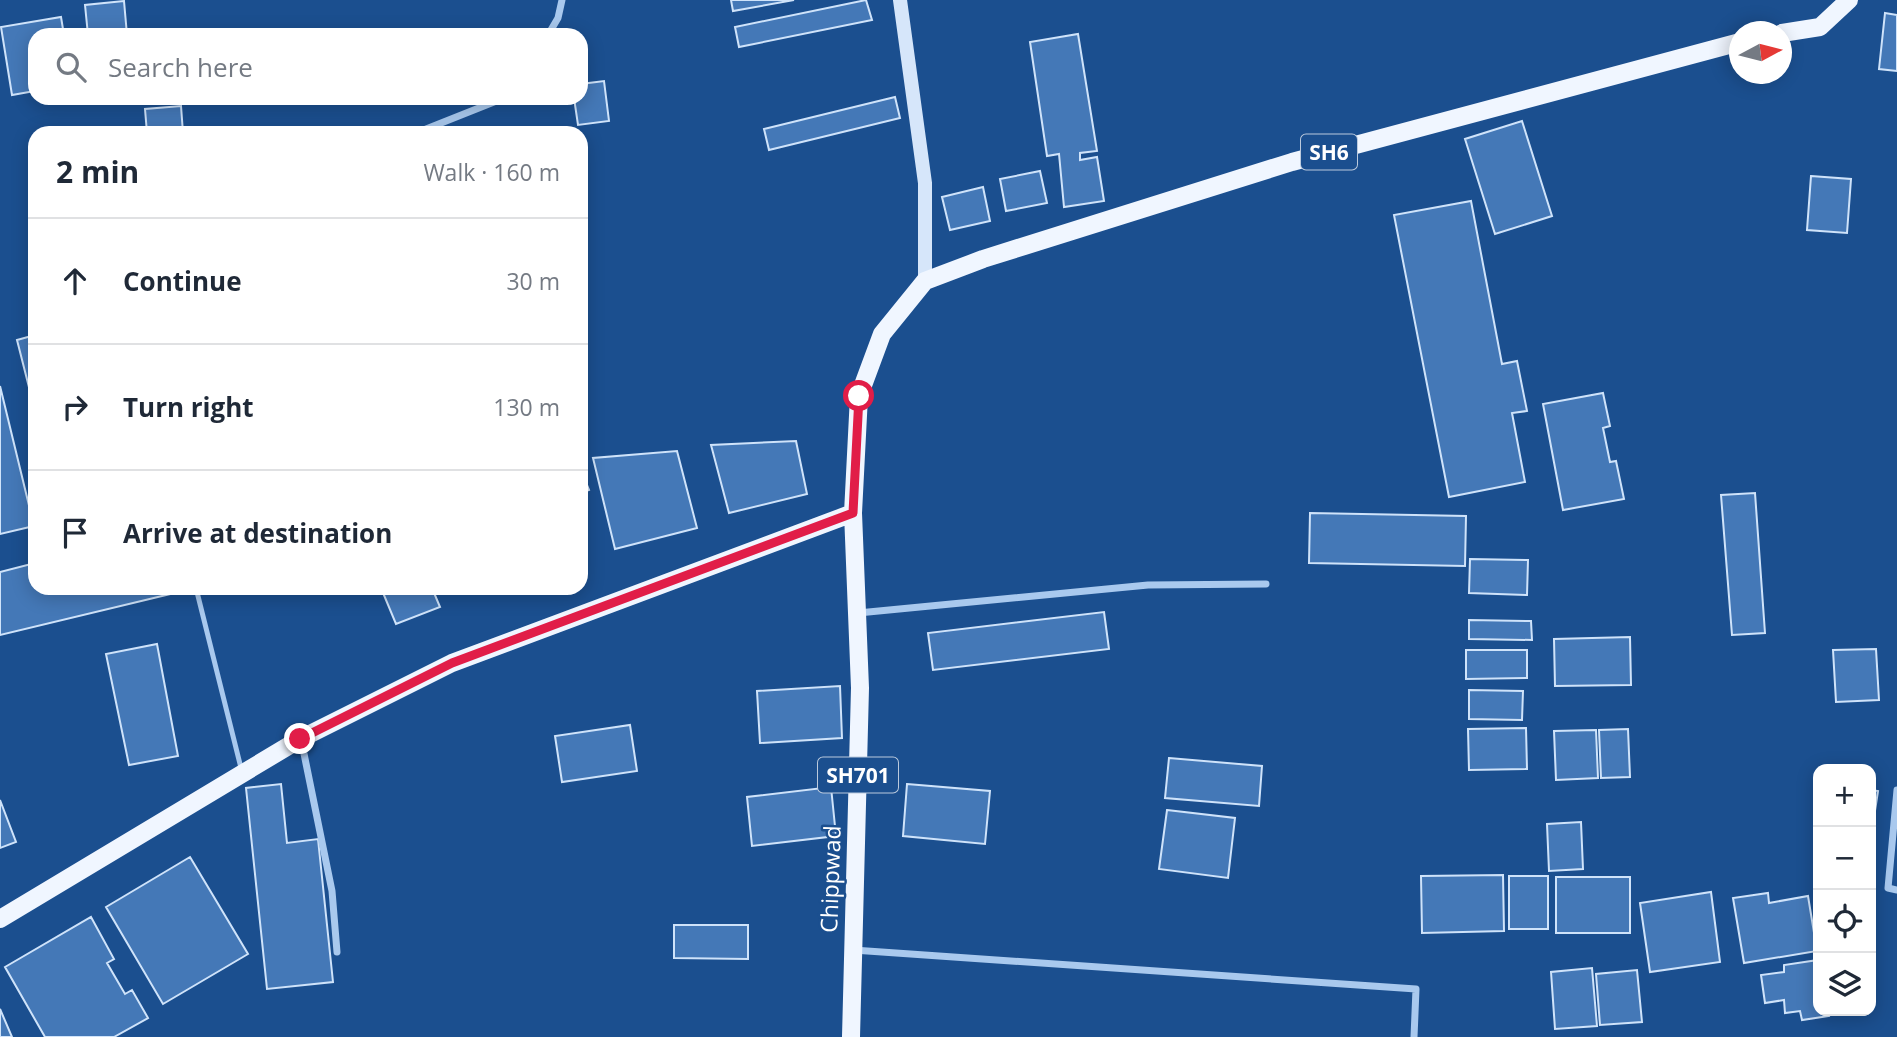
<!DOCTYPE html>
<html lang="en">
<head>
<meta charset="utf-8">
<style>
  :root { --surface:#fff; --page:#f2f2f3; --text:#1f2937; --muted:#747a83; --line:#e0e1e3 }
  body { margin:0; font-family:"Open Sans",sans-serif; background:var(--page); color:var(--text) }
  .controls { position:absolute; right:21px; bottom:21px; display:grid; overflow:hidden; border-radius:14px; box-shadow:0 4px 18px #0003 }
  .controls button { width:63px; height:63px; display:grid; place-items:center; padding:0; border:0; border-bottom:2px solid var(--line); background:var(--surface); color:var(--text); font:35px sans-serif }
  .compass { position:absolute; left:1729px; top:21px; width:63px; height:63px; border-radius:50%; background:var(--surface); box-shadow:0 4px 18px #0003; rotate:83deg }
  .stop { position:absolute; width:21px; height:21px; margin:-16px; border:5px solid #e11d48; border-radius:50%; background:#fff }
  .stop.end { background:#e11d48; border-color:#fff; box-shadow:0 2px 7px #0008 }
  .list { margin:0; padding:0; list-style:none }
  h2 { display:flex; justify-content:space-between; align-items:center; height:91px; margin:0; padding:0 28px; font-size:30px }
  h2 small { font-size:23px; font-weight:400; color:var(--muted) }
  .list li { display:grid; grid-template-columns:46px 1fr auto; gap:21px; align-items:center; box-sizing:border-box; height:126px; padding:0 28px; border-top:2px solid var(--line) }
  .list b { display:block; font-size:26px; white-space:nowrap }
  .list em { font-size:23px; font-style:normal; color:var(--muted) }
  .icon { flex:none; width:38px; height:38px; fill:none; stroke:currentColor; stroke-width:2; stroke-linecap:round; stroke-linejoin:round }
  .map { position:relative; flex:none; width:1897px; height:1037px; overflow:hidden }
  .search { position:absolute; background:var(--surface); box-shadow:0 4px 18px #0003; left:28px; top:28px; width:560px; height:77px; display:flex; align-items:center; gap:18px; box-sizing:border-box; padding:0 24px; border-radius:21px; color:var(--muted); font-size:26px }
  .panel { position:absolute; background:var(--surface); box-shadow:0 4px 18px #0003; left:28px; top:126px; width:560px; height:469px; border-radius:21px }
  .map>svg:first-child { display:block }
  .building { fill:#4478b7; stroke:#cfe3fa; stroke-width:2 }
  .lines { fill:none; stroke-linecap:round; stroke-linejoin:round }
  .lane { stroke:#a9c9ee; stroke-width:5 }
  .street { stroke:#a9c9ee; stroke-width:7 }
  .secondary { stroke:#d6e6fa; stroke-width:14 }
  .primary { stroke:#f0f6ff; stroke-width:18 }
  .route { stroke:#e11d48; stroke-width:9 }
  .labels { text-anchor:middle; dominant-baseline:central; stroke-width:5; stroke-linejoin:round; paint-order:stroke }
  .shield { fill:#1b4f8f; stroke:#bbcadd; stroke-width:2 }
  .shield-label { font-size:21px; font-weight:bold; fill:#fff }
  .street-label { font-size:23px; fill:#fff; stroke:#1b4f8f }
</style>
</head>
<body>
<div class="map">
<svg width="1897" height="1037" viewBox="0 0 1897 1037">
  <rect width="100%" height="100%" fill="#1b4f8f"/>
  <path class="building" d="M731 0H794L733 11Z
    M866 0 872 20 739 47 735 27Z
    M124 1 127 35H88L85 5Z
    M1885 13 1897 15V71L1879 69Z
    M61 17 64 35H35V91L12 95 1 27Z
    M1078 34 1097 151 1080 153V160L1097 157 1104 201 1064 207 1059 154 1047 156 1030 42Z
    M604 81 609 121 578 125 574 98H581V84Z
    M895 97 900 118 769 150 764 129Z
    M181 106 183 133H147L145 109Z
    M1522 121 1552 216 1495 234 1465 139Z
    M1040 171 1047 203 1006 211 1000 179Z
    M1811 176 1851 179 1847 233 1807 230Z
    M983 187 990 221 950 230 942 197Z
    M1471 201 1502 364 1517 361 1527 411 1512 413 1525 482 1449 497 1394 215Z
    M35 335V411L17 340Z
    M0 386 34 526 0 534Z
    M1603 393 1610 426 1603 428 1610 462 1616 461 1624 499 1563 510 1543 404Z
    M796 441 807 494 729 513 711 445Z
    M677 451 697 528 615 549 593 458Z
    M581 470 589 490 581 493Z
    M1755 493 1765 633 1732 635 1721 495Z
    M1310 513 1466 516 1465 566 1309 563Z
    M1470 559 1528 560 1527 595 1469 593Z
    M35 563V588L187 590 0 635V572Z
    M381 588H432L440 607 396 624Z
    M1104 612 1109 649 933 670 928 633Z
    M1469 620 1531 621 1532 640 1469 639Z
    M1630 637 1631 685 1555 686 1554 639Z
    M157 644 178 756 129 765 106 654Z
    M1876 649 1879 700 1836 702 1833 650Z
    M1466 650H1527V678L1466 679Z
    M840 686 842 738 760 743 757 691Z
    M1469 690 1523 691 1522 720 1469 719Z
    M630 725 637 771 562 782 555 736Z
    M1526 728 1527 769 1469 770 1468 729Z
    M1628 729 1630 777 1601 778 1599 730Z
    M1596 730 1598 778 1556 780 1554 731Z
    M1169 758 1262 766 1259 806 1165 798Z
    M281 784 287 843 318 839 333 982 267 989 246 788Z
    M907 784 990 791 985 844 903 836Z
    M831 787 836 836 752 846 747 797Z
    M1871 790 1878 791 1871 837Z
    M0 800 16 842 0 848Z
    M1167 810 1235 818 1228 878 1159 869Z
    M1581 822 1583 869 1549 871 1547 824Z
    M190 857 248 954 163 1004 106 907Z
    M1503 875 1504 931 1422 933 1421 876Z
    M1509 876H1548V929H1509Z
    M1556 877H1630V933H1556Z
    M1711 892 1720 962 1650 972 1640 903Z
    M1768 893 1769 903 1808 896 1817 951 1744 963 1733 898Z
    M91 917 114 959 107 963 125 994 132 990 148 1018 114 1037H45L5 967Z
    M674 925H748V959L674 958Z
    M1818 960V1011H1828L1829 1016 1802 1020 1800 1011 1785 1013 1784 1000 1765 1003 1761 975 1784 972V965Z
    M1592 968 1597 1026 1555 1029 1551 972Z
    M1637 970 1642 1022 1600 1025 1596 974Z
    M0 1009 12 1037H0Z"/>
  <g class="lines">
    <path class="lane" d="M196 588 242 772"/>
    <path class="street" d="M548 35 558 18 562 0
      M416 133 504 98
      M858 613 1148 585 1266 584
      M301 739 332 891 337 952
      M1897 790 1888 888 1897 890
      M853 950 1416 989 1414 1037"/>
    <path class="secondary" d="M900 0 925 183V281"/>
    <path class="primary" d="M1782 33 1820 27 1849 0
      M0 919 300 739 452 663 853 513
      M851 1037 860 688 853 513 859 396 882 334 925 281 983 259 1292 162 1740 42"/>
  </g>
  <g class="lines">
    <path class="route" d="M300 739 452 663 853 513 859 396"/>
  </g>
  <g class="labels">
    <g class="shield">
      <rect x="1301" y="134.5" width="56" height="35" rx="5"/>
      <rect x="818" y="757.5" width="80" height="35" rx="5"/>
    </g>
    <g class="shield-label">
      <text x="1329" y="152">SH6</text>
      <text x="858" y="775">SH701</text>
    </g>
    <g class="street-label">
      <text transform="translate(830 879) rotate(-88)">Chippwad</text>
    </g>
  </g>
</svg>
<div class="controls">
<button>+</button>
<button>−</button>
<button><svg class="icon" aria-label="locate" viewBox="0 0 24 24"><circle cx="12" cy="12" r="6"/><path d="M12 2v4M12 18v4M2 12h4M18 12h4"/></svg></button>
<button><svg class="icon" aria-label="layers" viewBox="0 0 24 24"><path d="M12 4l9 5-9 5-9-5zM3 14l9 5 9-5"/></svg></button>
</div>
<svg class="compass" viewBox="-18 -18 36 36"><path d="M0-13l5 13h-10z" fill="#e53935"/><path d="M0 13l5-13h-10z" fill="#747a83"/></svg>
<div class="stop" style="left:859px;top:396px"></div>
<div class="stop end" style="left:300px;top:739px"></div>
<div class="search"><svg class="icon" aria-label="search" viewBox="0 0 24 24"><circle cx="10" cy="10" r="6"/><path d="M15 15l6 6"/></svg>Search here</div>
<section class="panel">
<h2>2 min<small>Walk · 160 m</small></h2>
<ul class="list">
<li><svg class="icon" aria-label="ahead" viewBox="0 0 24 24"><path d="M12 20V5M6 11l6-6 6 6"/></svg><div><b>Continue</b></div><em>30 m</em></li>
<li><svg class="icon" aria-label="right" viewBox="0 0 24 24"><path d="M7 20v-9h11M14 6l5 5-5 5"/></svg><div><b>Turn right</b></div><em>130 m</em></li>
<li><svg class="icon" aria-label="arrive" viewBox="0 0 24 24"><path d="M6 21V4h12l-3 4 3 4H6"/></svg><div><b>Arrive at destination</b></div></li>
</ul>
</section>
</div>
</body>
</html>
